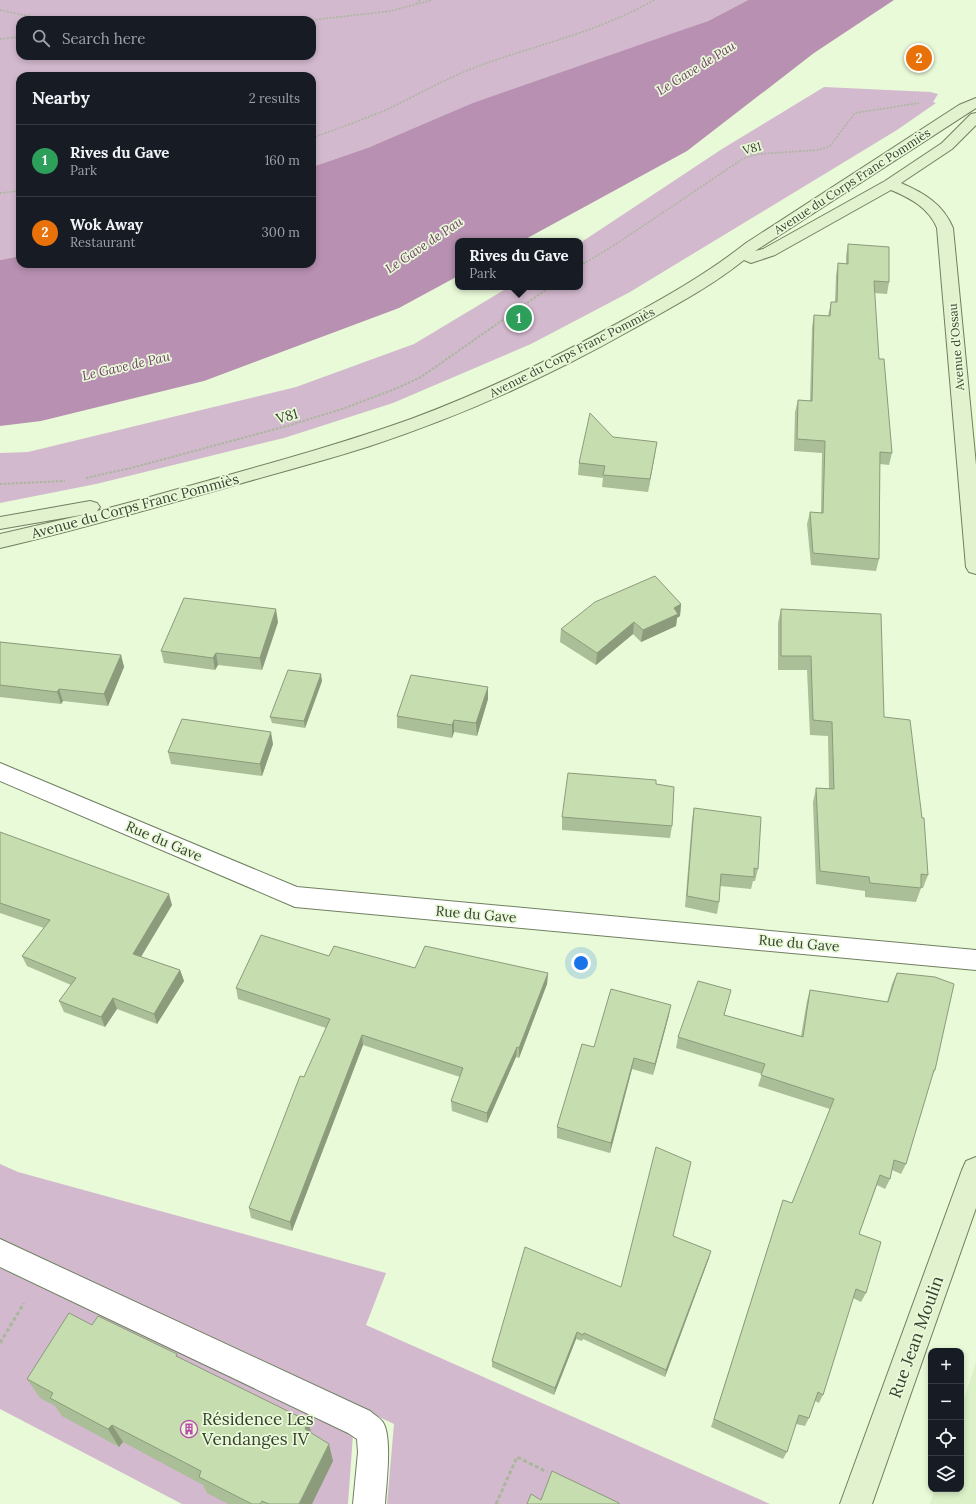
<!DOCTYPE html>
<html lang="en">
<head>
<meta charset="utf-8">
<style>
  :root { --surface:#171b24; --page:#20242c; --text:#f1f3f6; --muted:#9ea1a6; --line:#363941; --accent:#db2777 }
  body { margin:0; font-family:Lora,serif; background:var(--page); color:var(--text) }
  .controls { position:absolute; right:12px; bottom:12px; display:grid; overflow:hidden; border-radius:8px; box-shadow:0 2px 6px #0003 }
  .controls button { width:36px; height:36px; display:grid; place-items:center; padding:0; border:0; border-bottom:1px solid var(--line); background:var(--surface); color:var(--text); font:20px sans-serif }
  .you { position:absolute; left:581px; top:963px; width:14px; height:14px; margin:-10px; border:3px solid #fff; border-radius:50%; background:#1a73e8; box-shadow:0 0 0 6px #1a73e833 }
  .badge { display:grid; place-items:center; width:26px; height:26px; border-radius:50%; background:var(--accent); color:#fff; font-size:13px; font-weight:700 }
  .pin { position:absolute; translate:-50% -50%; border:2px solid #fff; box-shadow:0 1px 4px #0006 }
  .popup { position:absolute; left:455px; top:238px; width:128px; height:52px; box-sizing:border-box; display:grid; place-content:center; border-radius:8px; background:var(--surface); filter:drop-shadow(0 1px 3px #0005); font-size:13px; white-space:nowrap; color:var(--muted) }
  .popup b { font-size:15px; color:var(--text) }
  .popup::after { content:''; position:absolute; left:50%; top:100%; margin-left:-8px; border:8px solid transparent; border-top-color:var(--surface) }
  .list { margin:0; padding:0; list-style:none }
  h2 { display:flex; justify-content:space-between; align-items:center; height:52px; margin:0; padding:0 16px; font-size:17px }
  h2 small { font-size:13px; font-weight:400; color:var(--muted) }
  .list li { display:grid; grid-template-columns:26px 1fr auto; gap:12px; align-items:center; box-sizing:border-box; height:72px; padding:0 16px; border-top:1px solid var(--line) }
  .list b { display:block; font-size:15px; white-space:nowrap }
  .list p { margin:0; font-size:13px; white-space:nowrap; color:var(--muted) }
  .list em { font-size:13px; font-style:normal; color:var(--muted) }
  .icon { flex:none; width:22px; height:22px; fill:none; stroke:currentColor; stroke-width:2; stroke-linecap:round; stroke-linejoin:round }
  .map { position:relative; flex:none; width:976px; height:1504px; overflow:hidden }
  .search { position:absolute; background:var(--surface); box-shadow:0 2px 6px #0003; left:16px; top:16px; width:300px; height:44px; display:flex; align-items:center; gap:10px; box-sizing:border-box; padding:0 14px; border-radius:12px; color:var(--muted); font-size:15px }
  .panel { position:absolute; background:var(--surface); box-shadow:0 2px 6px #0003; left:16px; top:72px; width:300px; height:196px; border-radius:12px }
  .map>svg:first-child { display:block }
  .built { fill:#dcf1c8 }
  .green { fill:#d3b9ce; fill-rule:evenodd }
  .water { fill:#b890b1 }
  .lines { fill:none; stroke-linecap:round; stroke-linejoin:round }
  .lane-casing { stroke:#707f61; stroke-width:2 }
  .street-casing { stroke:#707f61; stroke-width:2 }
  .secondary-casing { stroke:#707f61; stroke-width:2 }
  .path-far2 { stroke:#a9b79c; stroke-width:1.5; stroke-dasharray:2 1.5; stroke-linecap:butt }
  .path-far1 { stroke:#a9b79c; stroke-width:2; stroke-dasharray:2.5 1.5; stroke-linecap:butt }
  .path { stroke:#a9b79c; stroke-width:3; stroke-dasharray:4 2.5; stroke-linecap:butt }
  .lane { fill:#fff; fill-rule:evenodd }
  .street { fill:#fff; fill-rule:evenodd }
  .secondary { fill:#e2f2ce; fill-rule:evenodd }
  .wall { fill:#aabe97 }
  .shaded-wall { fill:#8b9b7b }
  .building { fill:#c6ddb0; stroke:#8b9b7b }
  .labels { text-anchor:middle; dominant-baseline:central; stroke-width:3.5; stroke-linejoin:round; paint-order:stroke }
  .far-street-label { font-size:12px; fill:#394032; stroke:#e9fad8 }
  .far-water-label { font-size:13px; font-style:italic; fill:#713d69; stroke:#e9fad8 }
  .street-label { font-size:14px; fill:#394032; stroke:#e9fad8 }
  .near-street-label { font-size:17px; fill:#394032; stroke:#e9fad8 }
  .near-poi-label { font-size:17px; fill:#394032; stroke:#e9fad8; text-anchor:start }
</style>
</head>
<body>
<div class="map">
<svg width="976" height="1504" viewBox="0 0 976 1504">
  <rect width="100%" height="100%" fill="#e9fad8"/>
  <path class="built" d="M976 1362V1504H930L935 1489H961V1408Z"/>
  <path class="green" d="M0 0H748L708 21 370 147 312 167V76H20V256L0 260ZM20 20H312V56H20Z
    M824 87 930 92 938 94 933 102 936 103 897 130 630 292 531 344 393 403 284 438 96 484 0 503V453L28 452 296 387 414 344 509 287H580V243L722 149Z
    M0 1164 18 1172 386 1273 366 1325 770 1504H387L394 1424 0 1239Z
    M0 1267 353 1434 348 1504H182L0 1409Z"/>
  <path class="water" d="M748 0H894L814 53 687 151 522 241H458V276L399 308 204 381 41 421 0 426V260L20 256V264H312V167L370 147 473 103 708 21Z"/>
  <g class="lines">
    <g class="lane-casing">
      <path id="lane" d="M0 1239 370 1411C373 1414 379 1417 382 1421 393 1434 386 1486 385 1504H353L358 1452 357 1439 348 1433 0 1267Z"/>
    </g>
    <g class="street-casing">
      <path id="street" d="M0 763 297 887 976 950V970L295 907 0 781Z"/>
    </g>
    <g class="secondary-casing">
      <path id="secondary" d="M976 98V108L755 251 763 249 885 181 942 143 971 114 976 113V125L952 149 901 183C924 193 943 204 953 228L976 465V574L969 572 966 567 937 228C929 208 910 198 891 190L775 255 751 263 744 260C709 288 670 308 631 330 548 377 461 416 370 446 320 462 269 475 218 490 146 510 74 531 0 548V534L87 514 0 529V517L90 501 97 503 100 507 97 511C134 502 170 491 207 481 275 462 344 443 411 419 483 392 553 359 620 322 664 298 707 274 746 243L959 105Z
        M976 1157V1208L872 1504H840L962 1170 966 1161Z"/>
    </g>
    <path class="path-far2" d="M416 4 420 0
      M0 10 48 20
      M312 20 391 11 432 0
      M0 39 20 37
      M312 138C336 129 362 120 386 110 419 94 452 75 487 63 544 43 602 30 654 0
      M0 193 20 191
      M583 264 616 244 744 158 759 154 818 150 830 146 855 113 919 103"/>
    <path class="path-far1" d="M580 266 585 263
      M86 478 131 468 287 426 342 409 395 389 421 377 550 287
      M0 484 65 481"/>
    <path class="path" d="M0 1343 24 1303
      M496 1504 517 1457 547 1472"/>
    <use href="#lane" class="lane"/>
    <use href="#street" class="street"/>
    <use href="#secondary" class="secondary"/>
  </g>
  <path class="wall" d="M848 244 889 282 887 294 874 293 879 359 892 453 889 465 880 464 879 559 876 571 811 565 807 524 810 512 821 513 822 453 794 451 795 412 798 400 810 401 812 327 814 315 828 316 831 302H835L836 275 838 263 846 264V256Z
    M613 437 655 454 648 492 602 487 603 478 578 475 579 463Z
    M681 604 680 616 677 618 676 626 641 642 633 634 596 665 560 642 561 629Z
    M781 609 884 717 928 875 923 888H921L916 902 865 897V891L816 884 813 802 816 788 829 789 828 736 810 735 807 670H778V623Z
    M278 622 262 670 218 665 215 670 164 663 161 651Z
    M0 642 121 655 124 667 108 706 63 701 61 704 0 697Z
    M322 681 305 728 272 723 270 717Z
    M488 699 477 736 454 732 452 738 397 728V716Z
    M273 744 262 776 171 764 168 752Z
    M656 784 672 826 670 838 562 830V817Z
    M694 808 758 869 755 881H753L751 889 720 886 719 902 717 914 685 907 692 820Z
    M0 832 172 905 141 957 180 970 184 981 157 1024 117 1009 105 1027 64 1012 59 1001 71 985 27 966 22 956 44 928 0 913Z
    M329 956 415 968 548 973 547 984 519 1058 516 1057 487 1123 452 1111 451 1101 460 1077 363 1045 292 1231 251 1218 249 1208 326 1028 238 999 236 988Z
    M897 973 935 1070 930 1081 906 1164 901 1174 892 1170 890 1179 885 1189 877 1185 859 1234 866 1293 861 1302 853 1298 823 1395 819 1403 815 1401 809 1418 805 1426 796 1424 787 1452 783 1459 711 1427 783 1200 792 1203 830 1109 758 1086 762 1074 676 1048 678 1037 731 990 724 1015 801 1036 807 1001 810 990 887 1002 892 984Z
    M669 1015 653 1075 632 1069 610 1153 557 1138V1127L594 1047Z
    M674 1236 709 1258 665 1377 583 1339 582 1341 576 1339 554 1395 492 1367V1361L621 1287Z
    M92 1325 177 1354 178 1357 308 1421 312 1434 333 1461 312 1504H228L207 1493 203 1485 123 1442 119 1447 62 1416 55 1406 40 1398 27 1379Z"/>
  <path class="shaded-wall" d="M657 442 655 454 648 492 650 479Z
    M681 604 680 616 677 618 676 626 641 642 643 630 674 608Z
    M276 609 278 622 262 670 260 658Z
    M634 622 633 634 596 665 597 653Z
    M216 653 218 665 215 670 213 658Z
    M121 655 124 667 108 706 104 694Z
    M321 674 322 681 305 728 304 721Z
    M488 687V699L477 736 476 723Z
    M59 689 63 701 61 704 57 692Z
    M454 720V732L452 738V725Z
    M271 732 273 744 262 776 260 764Z
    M169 894 172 905 136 965 133 954Z
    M180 970 184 981 157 1024 154 1014Z
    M548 973 547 984 519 1058V1048Z
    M113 998 117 1009 105 1027 101 1017Z
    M671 1005 669 1015 653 1075 655 1064Z
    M362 1035 363 1045 292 1231 290 1222Z
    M517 1047 516 1057 487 1123V1113Z
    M634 1058 632 1069 610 1153 611 1143Z
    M711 1251 709 1258 665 1377 666 1370Z
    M577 1332 576 1339 554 1395 555 1388Z
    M308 1421 313 1439 305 1429Z
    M112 1425 123 1442 119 1447 108 1429Z
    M329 1444 333 1461 312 1504H299Z"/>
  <path class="building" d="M848 244 889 247V282L874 281 879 359H884L892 453 880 452 879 559 813 553 810 512 823 513 825 441 797 439 798 400 812 401 814 315 830 316 831 302H837L838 263 848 264Z
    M590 413 613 437 657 442 650 479 603 475 605 466 579 463Z
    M655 576 681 604 674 608 678 614 643 630 634 622 597 653 561 629 595 602Z
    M184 598 276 609 260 658 216 653 213 658 161 651Z
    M781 609 881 614 884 717 910 720 922 818H924L928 875 921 874V888L870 883 869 877 820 871 816 788 834 789 832 722 813 720 811 656H781Z
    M0 642 121 655 104 694 59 689 57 692 0 685Z
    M288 670 321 674 304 721 270 717Z
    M411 675 488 687 476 723 454 720 452 725 397 716Z
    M182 719 271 732 260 764 168 752Z
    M568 773 656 780V784L674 787 672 826 562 817Z
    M694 808 761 817 758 869 754 868V877L721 874 719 902 687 896Z
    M0 832 169 894 133 954 180 970 154 1014 113 998 101 1017 59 1001 76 978 22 956 50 920 0 903Z
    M261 935 329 956 334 946 415 968 425 946 548 973 519 1048 517 1047 487 1113 451 1101 463 1068 362 1035 290 1222 249 1208 300 1076 304 1077 330 1019 236 988Z
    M897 973 935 977 954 984 935 1070H934L906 1164 894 1160 890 1179 880 1175 859 1234 881 1242 866 1293 856 1289 823 1395 818 1392 809 1418 799 1415 787 1452 714 1419 783 1200 792 1203 834 1099 761 1075 765 1064 678 1037 698 981 731 990 724 1015 803 1037 810 990 888 1002Z
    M611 989 671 1005 655 1064 634 1058 611 1143 557 1127 582 1044 594 1047Z
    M656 1147 691 1162 673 1236 711 1251 666 1370 584 1333 583 1335 577 1332 555 1388 492 1361 525 1247 621 1287Z
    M69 1313 92 1325 98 1316 177 1354 176 1356 308 1421 305 1429 329 1444 299 1504H269L262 1501 260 1504H252L199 1477 201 1471 112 1425 108 1429 50 1398 53 1393 27 1379Z
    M552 1471 619 1503V1504H527L531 1494 541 1500Z"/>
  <defs>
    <g id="building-ring" transform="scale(0.9)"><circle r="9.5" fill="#e9fad8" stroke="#ba4dac" stroke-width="1.5"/><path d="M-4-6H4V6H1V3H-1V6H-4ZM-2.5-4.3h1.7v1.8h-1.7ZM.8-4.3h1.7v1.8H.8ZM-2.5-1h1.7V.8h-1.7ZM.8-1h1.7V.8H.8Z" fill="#ba4dac"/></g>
  </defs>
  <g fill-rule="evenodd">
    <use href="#building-ring" x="189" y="1429"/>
  </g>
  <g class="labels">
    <g class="far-street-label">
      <text transform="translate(752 148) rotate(-15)">V81</text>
      <text transform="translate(852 181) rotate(-33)">Avenue du Corps Franc Pommiès</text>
      <text transform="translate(956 347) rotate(-95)">Avenue d'Ossau</text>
      <text transform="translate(572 352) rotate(-27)">Avenue du Corps Franc Pommiès</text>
    </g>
    <g class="far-water-label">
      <text transform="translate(696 68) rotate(-32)">Le Gave de Pau</text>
      <text transform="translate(424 245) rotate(-34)">Le Gave de Pau</text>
      <text transform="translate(126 366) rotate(-13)">Le Gave de Pau</text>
    </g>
    <g class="street-label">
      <text transform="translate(287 416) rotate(-16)">V81</text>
      <text transform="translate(135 506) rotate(-15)">Avenue du Corps Franc Pommiès</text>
      <text transform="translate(164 841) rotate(23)">Rue du Gave</text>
      <text transform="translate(476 914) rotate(5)">Rue du Gave</text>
      <text transform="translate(799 943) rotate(5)">Rue du Gave</text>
    </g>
    <g class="near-street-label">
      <text transform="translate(916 1337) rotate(-70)">Rue Jean Moulin</text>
    </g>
    <g class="near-poi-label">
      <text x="202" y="1419">Résidence Les<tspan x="202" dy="20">Vendanges IV</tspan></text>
    </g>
  </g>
</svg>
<div class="controls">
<button>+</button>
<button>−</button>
<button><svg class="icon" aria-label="locate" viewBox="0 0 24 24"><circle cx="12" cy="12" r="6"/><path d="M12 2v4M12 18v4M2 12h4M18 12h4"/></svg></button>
<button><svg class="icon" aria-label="layers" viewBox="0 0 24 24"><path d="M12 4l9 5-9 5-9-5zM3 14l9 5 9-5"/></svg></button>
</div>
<div class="you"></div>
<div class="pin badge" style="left:519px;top:318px;background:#2e9e5b">1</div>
<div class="popup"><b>Rives du Gave</b>Park</div>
<div class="pin badge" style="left:919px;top:58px;background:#e8710a">2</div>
<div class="search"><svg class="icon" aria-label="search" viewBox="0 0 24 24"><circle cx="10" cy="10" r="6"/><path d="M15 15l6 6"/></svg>Search here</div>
<section class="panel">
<h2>Nearby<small>2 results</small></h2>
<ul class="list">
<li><span class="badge" style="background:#2e9e5b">1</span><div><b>Rives du Gave</b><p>Park</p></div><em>160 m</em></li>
<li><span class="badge" style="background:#e8710a">2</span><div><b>Wok Away</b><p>Restaurant</p></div><em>300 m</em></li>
</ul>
</section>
</div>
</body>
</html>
